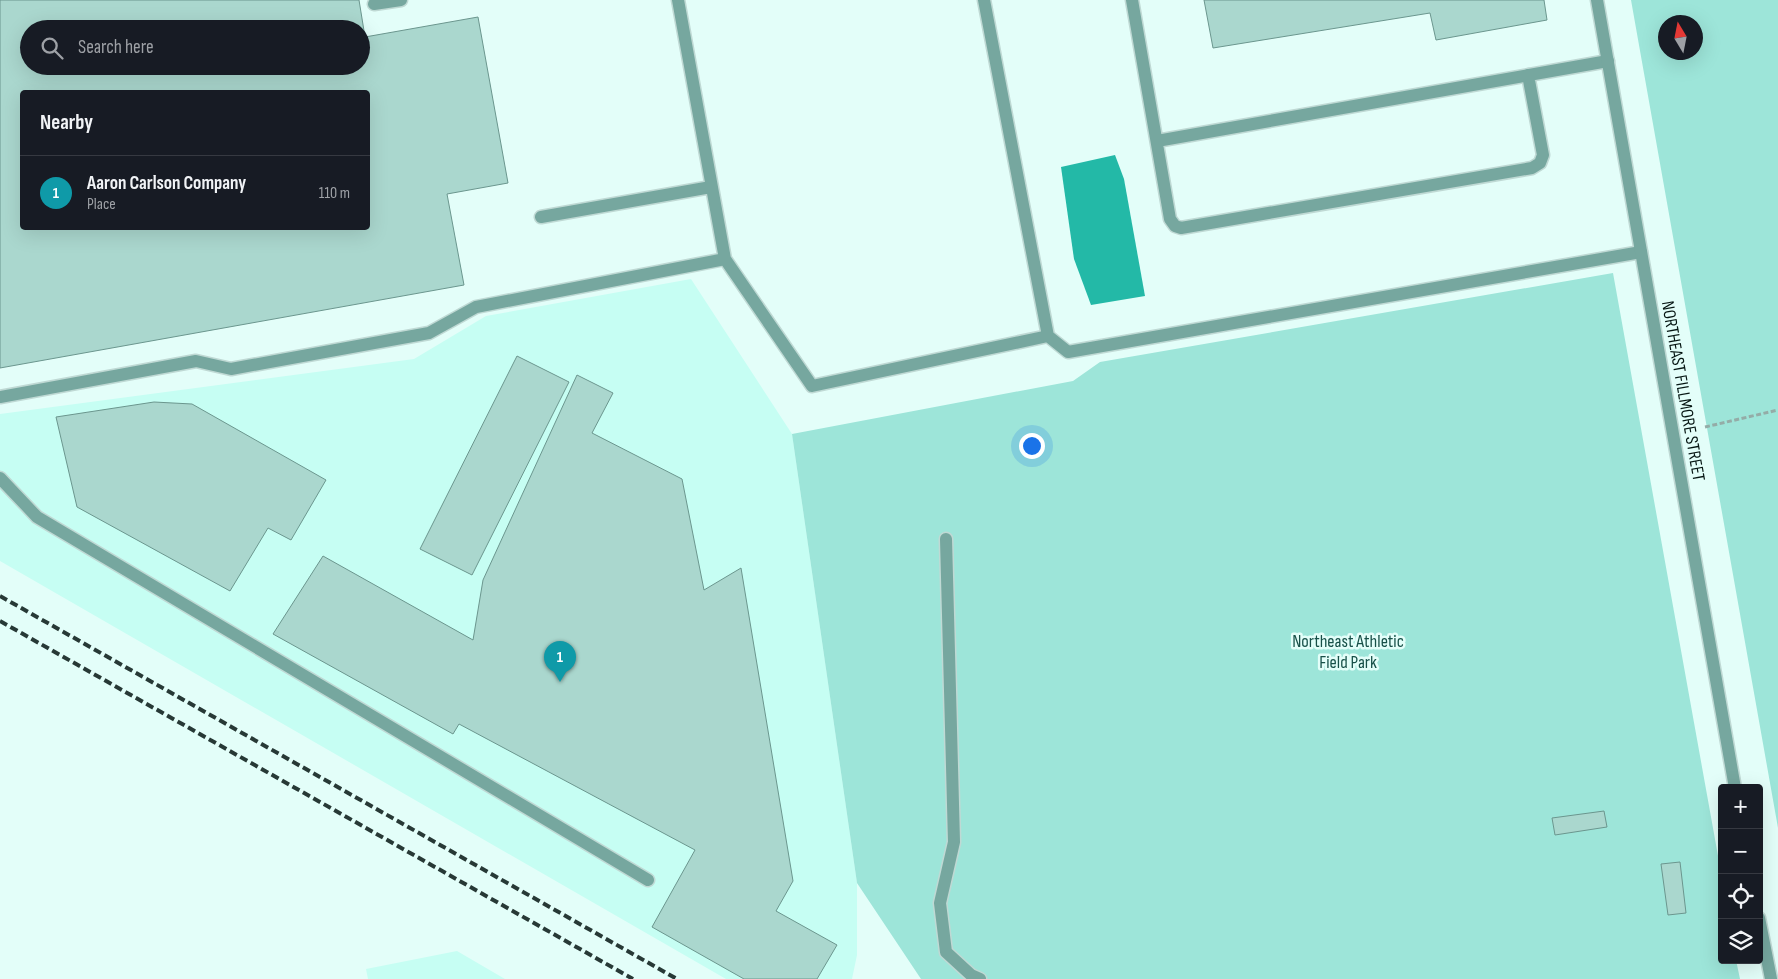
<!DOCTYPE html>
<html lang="en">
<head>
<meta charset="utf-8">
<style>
  :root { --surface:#171b24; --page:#20242c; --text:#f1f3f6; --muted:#9ea1a6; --line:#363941; --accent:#0f766e }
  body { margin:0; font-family:"Sofia Sans Condensed",sans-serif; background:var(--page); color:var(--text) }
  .controls { position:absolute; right:15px; bottom:15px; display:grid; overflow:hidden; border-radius:5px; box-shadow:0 5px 20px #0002 }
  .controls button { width:45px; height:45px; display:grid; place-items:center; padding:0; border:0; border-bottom:1px solid var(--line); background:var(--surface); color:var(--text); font:25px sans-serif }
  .compass { position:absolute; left:1658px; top:15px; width:45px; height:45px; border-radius:50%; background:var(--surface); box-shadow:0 5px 20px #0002; rotate:350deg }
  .you { position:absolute; left:1031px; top:445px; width:18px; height:18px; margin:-12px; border:4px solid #fff; border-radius:50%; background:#1a73e8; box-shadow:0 0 0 8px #1a73e833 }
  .badge { display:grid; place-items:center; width:32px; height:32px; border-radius:50%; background:var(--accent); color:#fff; font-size:16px; font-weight:700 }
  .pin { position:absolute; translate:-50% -41px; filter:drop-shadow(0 1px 2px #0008) }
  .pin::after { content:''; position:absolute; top:26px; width:18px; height:15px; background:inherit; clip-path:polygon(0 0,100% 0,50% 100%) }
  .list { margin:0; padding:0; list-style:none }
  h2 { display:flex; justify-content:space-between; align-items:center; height:65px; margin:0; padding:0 20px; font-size:21px }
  h2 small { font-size:16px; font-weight:400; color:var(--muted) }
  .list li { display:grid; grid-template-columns:32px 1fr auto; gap:15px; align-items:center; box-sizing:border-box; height:75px; padding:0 20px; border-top:1px solid var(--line) }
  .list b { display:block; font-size:19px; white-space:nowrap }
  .list p { margin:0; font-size:16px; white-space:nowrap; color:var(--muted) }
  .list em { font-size:16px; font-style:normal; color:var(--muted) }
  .icon { flex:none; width:28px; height:28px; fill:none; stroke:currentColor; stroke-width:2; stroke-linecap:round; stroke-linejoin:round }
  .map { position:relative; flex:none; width:1778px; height:979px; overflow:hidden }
  .search { position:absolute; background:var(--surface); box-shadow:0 5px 20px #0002; left:20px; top:20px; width:350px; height:55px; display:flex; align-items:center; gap:12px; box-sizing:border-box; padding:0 18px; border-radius:28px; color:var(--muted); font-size:19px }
  .panel { position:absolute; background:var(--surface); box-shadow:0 5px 20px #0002; left:20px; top:90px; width:350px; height:140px; border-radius:5px }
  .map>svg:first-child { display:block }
  .built { fill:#c6fef3 }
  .green { fill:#9de5d9; fill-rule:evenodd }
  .water { fill:#23b9a7 }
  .building { fill:#aad7ce; stroke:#6b968e; fill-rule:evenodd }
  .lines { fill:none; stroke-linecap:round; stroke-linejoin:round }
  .lane-casing { stroke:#bfd9d4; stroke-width:15 }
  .street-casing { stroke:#bfd9d4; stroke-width:15 }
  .path { stroke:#94aca7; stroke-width:3; stroke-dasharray:5 2.5; stroke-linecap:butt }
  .lane { stroke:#76a79f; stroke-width:12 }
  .street { stroke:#76a79f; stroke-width:12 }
  .rail { stroke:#273936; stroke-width:4; stroke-dasharray:8 4; stroke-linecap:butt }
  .labels { text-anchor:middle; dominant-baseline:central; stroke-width:5; stroke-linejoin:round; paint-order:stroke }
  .street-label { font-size:18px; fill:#051512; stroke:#e3fef9 }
  .park-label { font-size:18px; fill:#175048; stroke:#e3fef9 }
</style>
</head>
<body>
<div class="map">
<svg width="1778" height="979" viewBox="0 0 1778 979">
  <rect width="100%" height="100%" fill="#e3fef9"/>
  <path class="built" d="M691 279 792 434 857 883V955L852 979H726L0 561V414L414 359 486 316Z
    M457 951 505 979H368L366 969Z"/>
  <path class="green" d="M1631 0H1778V828ZM1666 22H1696V52H1666Z
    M1613 273 1722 878V960H1736L1740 979H921L857 883 792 434 1073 381 1100 362Z"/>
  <path class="water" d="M1115 155 1124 179 1145 296 1091 305 1074 259 1061 167Z"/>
  <path class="building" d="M0 0H359L365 37 478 17 508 183 447 194 464 285 0 368ZM29 29H361V66H29ZM22 92H368V228H22Z
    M1204 0H1544L1547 20 1436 40 1430 13 1213 48Z
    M517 356 569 382 472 575 420 549Z
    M577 375 613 393 592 433 682 479 704 590 741 568 793 881 776 911 837 945 817 979H744L652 927 695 850 459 724 453 734 273 634 323 556 473 640 483 580Z
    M154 402 192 404 326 480 291 540 268 528 230 591 77 507 56 417Z
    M1604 811 1607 827 1555 835 1552 818Z
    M1680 862 1686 913 1668 915 1661 864Z"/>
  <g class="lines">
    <g class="lane-casing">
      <path id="lane" d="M1132 0 1170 219 1175 226 1181 228 1532 168 1540 163 1543 155 1528 75
        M374 4 401 0
        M1157 141 1608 61
        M541 217 711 187
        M725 259 812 386 1048 336 984 0
        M1048 336 1068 352 1641 252
        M0 397 196 361 231 369 429 333 476 307 725 259 678 0
        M0 478 37 517 648 880
        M946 539 954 842 940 903 946 952 971 975 980 979"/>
    </g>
    <g class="street-casing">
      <path id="street" d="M1597 0 1735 788
        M1759 918 1771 979"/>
    </g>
    <path class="path" d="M1705 427 1778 410"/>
    <use href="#lane" class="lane"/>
    <use href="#street" class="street"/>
    <path class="rail" d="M0 596 677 979
      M0 621 633 979"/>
  </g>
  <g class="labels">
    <g class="street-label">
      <text transform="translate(1683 391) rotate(80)">NORTHEAST FILLMORE STREET</text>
    </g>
    <g class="park-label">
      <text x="1348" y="641">Northeast Athletic<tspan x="1348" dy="21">Field Park</tspan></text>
    </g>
  </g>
</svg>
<div class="controls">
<button>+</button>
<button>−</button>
<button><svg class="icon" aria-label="locate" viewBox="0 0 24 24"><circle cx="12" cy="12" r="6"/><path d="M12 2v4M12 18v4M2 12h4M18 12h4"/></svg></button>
<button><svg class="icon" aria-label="layers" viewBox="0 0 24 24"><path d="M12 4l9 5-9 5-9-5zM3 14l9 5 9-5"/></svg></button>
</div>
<svg class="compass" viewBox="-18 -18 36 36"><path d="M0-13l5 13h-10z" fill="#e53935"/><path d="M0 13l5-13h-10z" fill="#9ea1a6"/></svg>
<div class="you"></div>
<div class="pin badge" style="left:560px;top:682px;background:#0f9aa8">1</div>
<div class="search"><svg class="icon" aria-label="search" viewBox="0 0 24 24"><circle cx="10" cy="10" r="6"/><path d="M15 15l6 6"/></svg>Search here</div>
<section class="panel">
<h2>Nearby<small></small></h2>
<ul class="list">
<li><span class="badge" style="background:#0f9aa8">1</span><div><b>Aaron Carlson Company</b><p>Place</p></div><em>110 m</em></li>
</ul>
</section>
</div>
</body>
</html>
